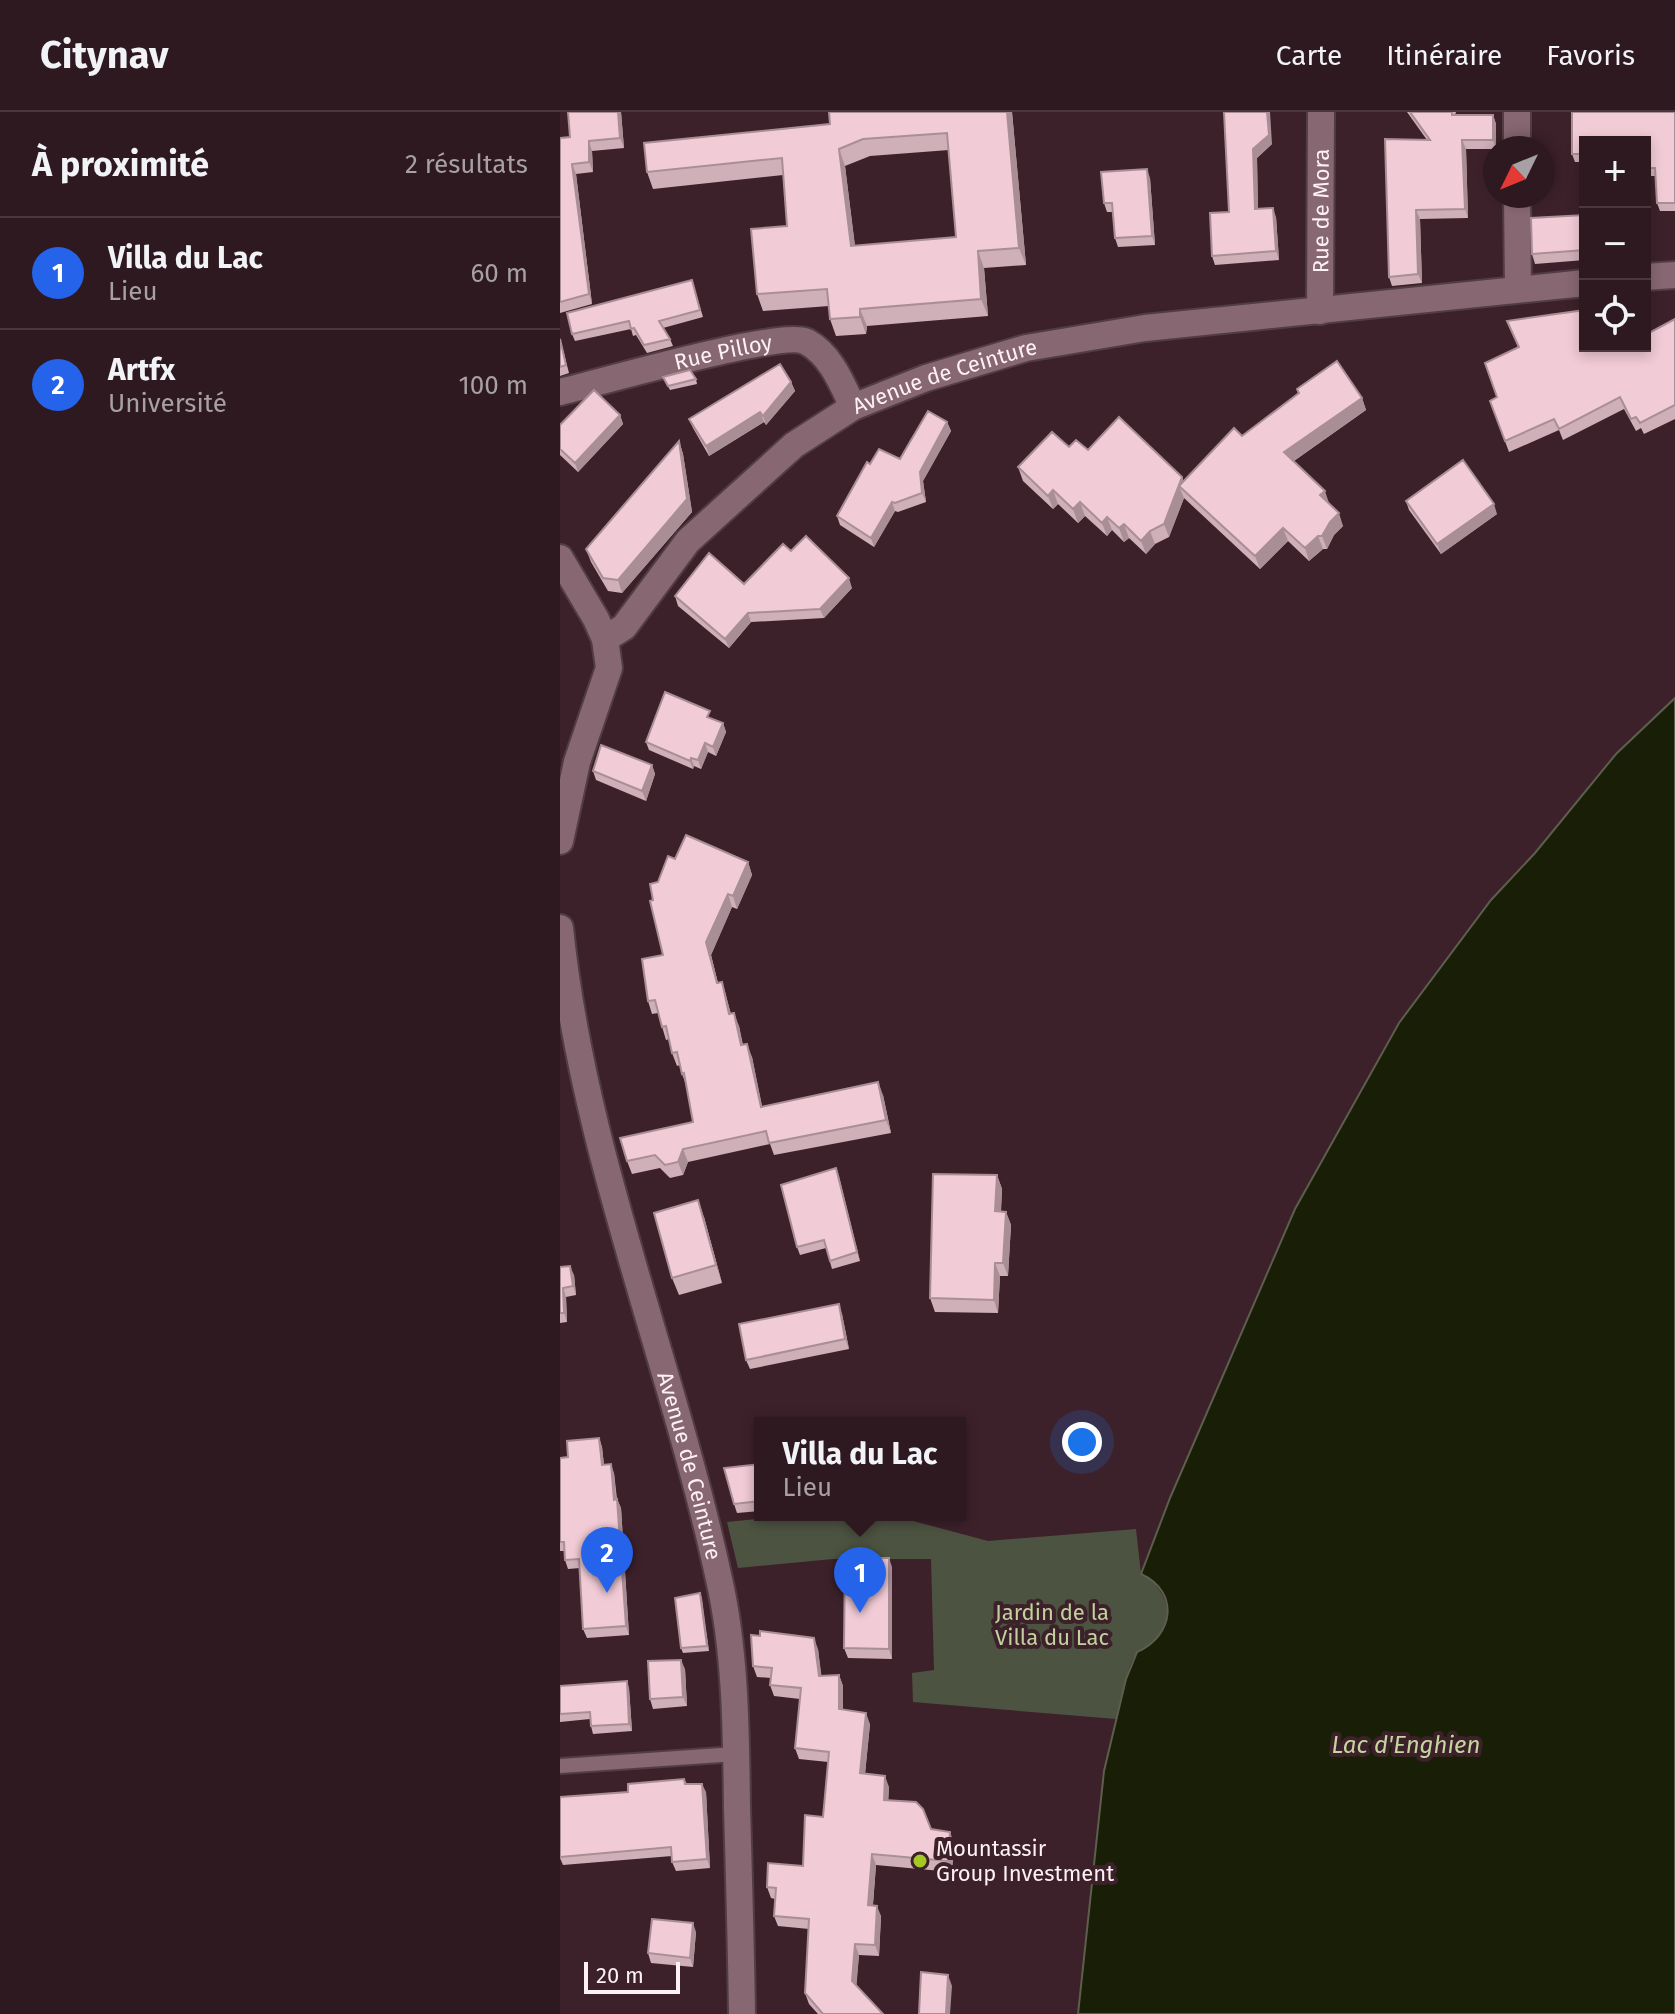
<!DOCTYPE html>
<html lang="fr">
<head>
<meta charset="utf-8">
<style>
  :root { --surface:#2e1920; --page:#3a262d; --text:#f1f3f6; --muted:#a7a0a5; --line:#49383e; --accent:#2563eb }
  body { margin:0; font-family:"Fira Sans",sans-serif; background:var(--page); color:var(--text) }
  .controls { position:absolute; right:24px; top:24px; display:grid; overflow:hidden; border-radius:0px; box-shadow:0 4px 12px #0003 }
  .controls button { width:72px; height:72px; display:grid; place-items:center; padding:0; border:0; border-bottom:2px solid var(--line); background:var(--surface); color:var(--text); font:40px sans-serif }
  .compass { position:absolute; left:923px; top:24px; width:72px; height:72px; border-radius:50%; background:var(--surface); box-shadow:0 4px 12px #0003; rotate:227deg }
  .scale { position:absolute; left:24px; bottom:20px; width:96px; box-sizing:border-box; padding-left:8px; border:4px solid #fdf1f4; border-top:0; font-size:22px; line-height:28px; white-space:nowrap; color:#fdf1f4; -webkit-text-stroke:6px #3d212a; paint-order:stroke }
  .you { position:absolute; left:522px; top:1330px; width:28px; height:28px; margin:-20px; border:6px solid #fff; border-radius:50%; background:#1a73e8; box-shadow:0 0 0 12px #1a73e833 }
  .badge { display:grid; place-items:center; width:52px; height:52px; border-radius:50%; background:var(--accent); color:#fff; font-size:26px; font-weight:700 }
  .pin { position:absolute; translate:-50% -66px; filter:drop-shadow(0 2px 4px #0008) }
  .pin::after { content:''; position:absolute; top:42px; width:28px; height:24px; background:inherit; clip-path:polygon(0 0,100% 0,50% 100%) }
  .popup { position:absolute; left:194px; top:1305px; width:212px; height:104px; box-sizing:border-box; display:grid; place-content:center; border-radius:0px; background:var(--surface); filter:drop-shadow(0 2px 6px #0005); font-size:26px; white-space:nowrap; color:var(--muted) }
  .popup b { font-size:30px; color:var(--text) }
  .popup::after { content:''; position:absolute; left:50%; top:100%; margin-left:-16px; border:16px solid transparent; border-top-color:var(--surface) }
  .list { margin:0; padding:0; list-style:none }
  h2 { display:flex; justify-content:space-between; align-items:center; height:104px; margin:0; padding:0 32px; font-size:34px }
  h2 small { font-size:26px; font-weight:400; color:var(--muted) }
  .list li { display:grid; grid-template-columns:52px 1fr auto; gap:24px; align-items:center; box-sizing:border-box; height:112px; padding:0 32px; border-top:2px solid var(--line) }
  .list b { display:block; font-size:30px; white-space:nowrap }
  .list p { margin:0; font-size:26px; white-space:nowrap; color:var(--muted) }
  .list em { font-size:26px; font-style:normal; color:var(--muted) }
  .icon { flex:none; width:44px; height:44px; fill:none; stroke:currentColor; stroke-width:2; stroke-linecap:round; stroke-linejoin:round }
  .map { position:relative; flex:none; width:1115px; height:1902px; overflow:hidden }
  header { display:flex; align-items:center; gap:48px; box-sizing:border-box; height:112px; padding:0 40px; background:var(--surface); border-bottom:2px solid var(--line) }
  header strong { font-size:38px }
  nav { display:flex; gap:44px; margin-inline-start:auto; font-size:28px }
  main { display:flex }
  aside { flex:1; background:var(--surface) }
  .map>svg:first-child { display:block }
  .green { fill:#4d5341 }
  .water { fill:#191f06; stroke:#5d5e4d; stroke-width:2 }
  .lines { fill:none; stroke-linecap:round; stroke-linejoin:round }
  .service-casing { stroke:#523d44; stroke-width:18 }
  .minor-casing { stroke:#523d44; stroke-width:30 }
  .service { stroke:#876771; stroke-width:14 }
  .minor { stroke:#876771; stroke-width:26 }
  .wall { fill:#cfafb8; fill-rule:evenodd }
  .shaded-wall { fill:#a98e96 }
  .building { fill:#f1cbd6; stroke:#a98e96; stroke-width:2; fill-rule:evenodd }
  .poi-dot { fill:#a5c823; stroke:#3d212a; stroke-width:3 }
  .labels { text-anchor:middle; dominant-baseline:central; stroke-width:8; stroke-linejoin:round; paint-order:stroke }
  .street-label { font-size:22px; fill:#fdf1f4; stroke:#3d212a }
  .park-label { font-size:22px; fill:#c1d29c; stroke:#3d212a }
  .poi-label { font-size:22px; fill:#fdf1f4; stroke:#3d212a; text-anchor:start }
  .water-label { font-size:24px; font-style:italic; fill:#c5d59f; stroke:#3d212a }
</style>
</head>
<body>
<header>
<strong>Citynav</strong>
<nav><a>Carte</a><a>Itinéraire</a><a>Favoris</a></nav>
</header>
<main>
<aside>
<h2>À proximité<small>2 résultats</small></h2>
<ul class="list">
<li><span class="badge">1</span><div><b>Villa du Lac</b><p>Lieu</p></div><em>60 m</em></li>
<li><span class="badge">2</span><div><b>Artfx</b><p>Université</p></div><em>100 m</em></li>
</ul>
</aside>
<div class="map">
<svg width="1115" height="1902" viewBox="0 0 1115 1902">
  <rect width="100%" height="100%" fill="#3d212a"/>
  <path class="green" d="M235 1403H331L428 1429 576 1417 581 1462C606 1475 619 1509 595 1530 590 1535 582 1535 578 1540 568 1548 560 1592 556 1607L353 1590 352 1561 374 1558 371 1447H273L178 1456 167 1410Z"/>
  <path class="water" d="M1115 586V1902H518L544 1659 566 1567 577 1540C614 1524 620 1480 581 1462L610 1386 735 1097 839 911 931 788 975 741 1056 642Z"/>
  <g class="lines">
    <g class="service-casing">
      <path id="service" d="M0 1654 176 1642"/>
    </g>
    <g class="minor-casing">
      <g id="minor">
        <path d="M957 0V36"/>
        <path d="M957 84 958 177"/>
        <path d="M1085 165 1115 163"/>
        <path id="s1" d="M760 199 761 0"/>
        <path id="s2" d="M0 280C38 271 223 217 247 230 271 243 282 272 293 295"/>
        <path d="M0 446 36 507 45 527 49 556 17 650 0 729"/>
        <path id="s3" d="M45 527 64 515 128 429 234 333 293 295 366 266 466 236 585 216 1025 171"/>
        <path id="s4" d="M0 816C23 1040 112 1249 159 1467 176 1542 176 1621 177 1696 179 1765 181 1833 182 1902"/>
      </g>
    </g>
    <use href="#service" class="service"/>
    <use href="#minor" class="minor"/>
  </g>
  <path class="wall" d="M8 0H61L64 36 32 39 33 60 16 62 32 192 0 201V26L10 25Z
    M452 0 466 153 424 156 428 204 307 214 306 222 276 224 270 207 269 194 203 199 197 182 227 114 223 63 93 77 87 60ZM389 38 396 125 295 134 285 54 310 44Z
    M664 0 712 32 697 46 698 97 716 105 719 148 655 153 652 144 669 100Z
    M847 0H896L895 3H933L936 12V36L935 37H906L908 106 860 107 862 171 832 174 829 165 867 28Z
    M1012 0H1115V99H1100L1097 91 1095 64H1085V30H1025V50H1015L1012 42Z
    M590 66 595 133 558 135 555 126 553 100H547L544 91Z
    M1025 103V148L975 152 972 142Z
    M132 168 143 205 103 216 110 227 113 234 87 241 76 223 73 224 71 217 15 229 12 222Z
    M1115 207V307L1084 322 1081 316 1076 319 1064 297 1003 328 999 318 949 340 930 289 937 285 958 235 947 209 1025 234 1058 237Z
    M0 226 9 261 0 264Z
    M103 265 136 267 137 272 110 278Z
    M231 270 235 279 206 313 204 310 149 344 133 316 129 307Z
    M737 277 802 286 806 298 734 349 769 391 783 414 774 423 767 437H763L749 449 728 429 700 457 624 386 609 425 595 432 586 442 569 426 564 430 552 418 547 424 525 404 518 411 498 392 493 397 463 369 458 355 509 335 528 338 622 365 624 370 738 282Z
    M60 303 63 312 18 360 0 343V313Z
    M387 310 391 319 363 369 366 390 338 400 335 399 314 435 280 413 277 404 310 352 340 347Z
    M119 329 123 342 132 400 62 481 48 479 31 450 26 437Z
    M846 389 937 402 881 442 849 398Z
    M231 439 292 476 264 506 191 510 169 536 118 494 115 484 184 472Z
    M153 607 163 611 166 620 156 644 148 640 141 657 134 654 133 657 89 638 86 630Z
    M92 653 95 662 86 689 36 668 33 659Z
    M115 747 188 750 192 763 177 797 172 795 151 843 158 871 162 870 171 902 179 914 183 933 192 945 202 995 323 983 331 1021 214 1043 210 1032 128 1050 123 1063 110 1066 100 1056 72 1062 67 1049 133 1010 127 975 122 962 120 953 117 954 112 941 109 927 106 928 98 901 92 902 88 889 103 843 93 788 98 770Z
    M276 1056 300 1149 272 1157 266 1136 240 1143 237 1135Z
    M437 1063 442 1077 441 1100H446L451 1113 448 1164H440L438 1201 375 1200 370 1186Z
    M144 1105 162 1171 119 1183 112 1166Z
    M0 1155 14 1163 16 1183 6 1185 7 1210 0 1211Z
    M282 1202 289 1237 190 1257 186 1248Z
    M39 1326 42 1335 44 1353 54 1361 57 1387 61 1396 69 1523 27 1526 23 1517 20 1456 8 1457 5 1448 4 1439H0V1346L8 1345Z
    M200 1352V1399L177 1401 174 1392Z
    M332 1455V1547L288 1546 284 1536Z
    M140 1481 149 1539 123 1541 121 1536Z
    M200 1524 258 1537 261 1564 279 1563 283 1574V1597L310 1612 305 1662 329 1675 328 1688 394 1731 392 1760 316 1753 313 1793 321 1804 319 1844 299 1843 296 1874 323 1902H258L249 1892 245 1881 249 1817 218 1814 214 1804 215 1787 211 1786 207 1775 243 1754 263 1705 268 1650 239 1647 235 1636 240 1587 214 1584 210 1573 211 1566 197 1565 193 1554Z
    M125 1557 127 1594 93 1597 90 1587Z
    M0 1574 69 1576 72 1619 33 1622 31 1614 30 1607 0 1610Z
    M124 1667 127 1672 146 1680 150 1756 116 1759 112 1750V1744L3 1753 0 1746V1685L68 1680Z
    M136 1820 133 1855 91 1851 88 1841Z"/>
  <path class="shaded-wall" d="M58 0H61L64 36 60 26Z
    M447 0H452L466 153 459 136Z
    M707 0H710L712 32 697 46 698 106 695 97 693 37Z
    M933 3 936 12V36L933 28Z
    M902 28 906 37 908 106 905 97Z
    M29 29 32 39 33 60 29 50Z
    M279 37 285 54 297 151 291 134Z
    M12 52 16 62 32 192 29 182Z
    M587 57 590 66 595 133 592 124Z
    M713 96 716 105 719 148 716 139Z
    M856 98 860 107 862 171 858 162Z
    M418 139 424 156 428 204 421 187Z
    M300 197 307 214 306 222 300 205Z
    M231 270 235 279 206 313 203 304Z
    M802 286 806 298 729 352 724 340Z
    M200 300 204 310 149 344 146 334Z
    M60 303 63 312 18 360 15 351Z
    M387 310 391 319 363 369 366 390 362 381 360 360Z
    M119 329 123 342 132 400 62 481 58 468Z
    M622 365 627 379 619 374 624 386 609 425 604 412Z
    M493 378 498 392 493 397 488 384Z
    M765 379 769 391 760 383Z
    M332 390 335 399 314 435 311 426Z
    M520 390 525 404 518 411 513 397Z
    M934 392 937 402 881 442 877 432Z
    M779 401 783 414 774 423 767 437 762 424 770 410Z
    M547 405 552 418 547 424 542 411Z
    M564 412 569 426 564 430 559 416Z
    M723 416 728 429 700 457 695 444Z
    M590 419 595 432 586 442 581 429Z
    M758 424 763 437 749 449 745 436Z
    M289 466 292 476 264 506 260 497Z
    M188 501 191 510 169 536 165 527Z
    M163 611 166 620 156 644 153 635Z
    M145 631 148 640 141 657 138 648Z
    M131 646 134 654 133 657 130 649Z
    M92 653 95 662 86 689 82 679Z
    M188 750 192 763 177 797 173 784Z
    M168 782 172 795 151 843 161 884 146 830Z
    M162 870 166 883 174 915 169 902Z
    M174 901 179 914 185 946 181 933Z
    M187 932 192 945 205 1008 201 995Z
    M318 970 323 983 331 1021 326 1008Z
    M123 1037 128 1050 123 1063 118 1050Z
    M276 1056 279 1064 300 1149 297 1140Z
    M437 1063 442 1077 440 1113 435 1099Z
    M138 1088 144 1105 162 1171 156 1153Z
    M446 1100 451 1113 448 1164 443 1151Z
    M435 1151 440 1164 438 1201 434 1188Z
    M10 1154 14 1163 16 1183 13 1174Z
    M3 1176 6 1185 7 1210 4 1201Z
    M279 1192 282 1202 289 1237 285 1227Z
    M39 1326 42 1335 45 1362 42 1353Z
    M51 1352 54 1361 57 1397 54 1388Z
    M57 1387 61 1396 69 1523 66 1514Z
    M329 1446 332 1455V1547L329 1537Z
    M140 1481 142 1486 149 1539 147 1534Z
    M254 1526 258 1537 263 1575 259 1564Z
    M121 1548 125 1557 127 1594 123 1585Z
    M279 1563 283 1574V1608L279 1597Z
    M67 1569 69 1576 72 1619 69 1612Z
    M306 1601 310 1612 304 1672 300 1661Z
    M325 1664 329 1675 328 1699 324 1688Z
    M142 1672 146 1680 150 1756 147 1747Z
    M390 1720 394 1731 392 1760 388 1749Z
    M312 1742 316 1753 312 1804 308 1793Z
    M317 1794 321 1804 319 1844 315 1833Z
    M133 1811 136 1820 133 1855 130 1846Z
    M295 1832 299 1843 296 1880 292 1869Z
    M388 1863 392 1874 390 1902H386Z"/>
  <path class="building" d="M8 0H58L60 26 29 29V50L12 52 29 182 0 190V26L10 25Z
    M269 0H447L459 136 418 139 421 187 300 197V205L270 207 267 177 197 182 191 117 227 114 222 46 87 60 84 31 270 12ZM387 21 396 125 291 134 279 37 303 27Z
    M664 0H707L709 23 693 37 695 97 713 96 716 139 652 144 650 101 669 100Z
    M850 0H892V3H933V28H902L905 97 856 98 858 162 829 165 825 27 870 28Z
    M1012 0H1115V91H1097L1095 56H1085V30H1025V42H1012Z
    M587 57 592 124 555 126 552 91H544L541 60Z
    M1025 103V138L972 142 971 106Z
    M132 168 140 198 99 209 110 227 84 233 74 216 71 217 69 209 12 222 7 201Z
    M1025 198V234H1056L1058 237 1063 234H1085V223L1115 207V293L1080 311 1076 305 1071 307 1060 285 999 317 994 307 945 329 930 289 937 285 925 251 959 235 947 209Z
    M0 227 6 253 0 255Z
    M777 249 802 286 724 340 765 379 760 383 779 401 770 410 762 424H758L745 436 723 416 695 444 619 374 674 316 682 324 739 281 737 277Z
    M220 252 231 270 203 304 200 300 146 334 129 307Z
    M130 258 136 267 108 274 103 265Z
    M34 278 60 303 15 351 0 337V313Z
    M368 299 387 310 360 360 362 381 335 391 332 390 311 426 277 404 307 350 310 352 319 337 340 347Z
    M559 305 622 365 604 412 590 419 581 429 564 412 559 416 547 405 542 411 520 390 513 397 493 378 488 384 458 355 492 320 509 335 516 328 528 338Z
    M119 329 127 387 58 468 43 466 26 437Z
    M903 348 934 392 877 432 846 389Z
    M246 424 289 466 260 497 188 501 165 527 115 484 149 441 184 472 223 432 231 439Z
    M105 580 150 599 147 605 163 611 153 635 145 631 138 648 131 646 130 649 86 630Z
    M41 633 92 653 82 679 33 659Z
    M126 723 188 750 173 784 168 782 146 830 157 871 162 870 169 902 174 901 181 933 187 932 201 995 318 970 326 1008 209 1031 206 1019 123 1037 118 1050 105 1053 95 1043 67 1049 60 1026 133 1010 124 961 122 962 117 940 112 941 106 914 102 915 95 888 88 889 82 847 103 843 90 789 93 788 90 772 98 770 108 744 115 747Z
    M276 1056 297 1140 270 1149 264 1128 237 1135 221 1073Z
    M373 1062 437 1063 435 1099 446 1100 443 1151H435L434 1188 370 1186Z
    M138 1088 156 1153 112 1166 94 1101Z
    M10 1154 13 1174 3 1176 4 1201H0V1155Z
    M279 1192 285 1227 186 1248 179 1212Z
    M39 1326 42 1353 51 1352 54 1388 57 1387 66 1514 23 1517 19 1447 5 1448 4 1430H0V1346L8 1345 7 1329Z
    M200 1352V1389L174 1392 164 1356Z
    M285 1446H329V1537L284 1536Z
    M140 1481 147 1534 121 1536 115 1486Z
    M200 1519 254 1526 259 1564 279 1563V1597L306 1601 300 1661 325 1664 324 1688 356 1690 363 1697 371 1717 390 1720 388 1749 312 1742 308 1793 317 1794 315 1833 295 1832 292 1869 323 1902H263L245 1881 249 1807 214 1804 216 1776 207 1775 208 1751 243 1754 245 1703 263 1705 269 1640 235 1636 241 1576 210 1573 212 1556 193 1554 191 1523 200 1524Z
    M121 1548 123 1585 90 1587 88 1549Z
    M67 1569 69 1612 31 1614 30 1600 0 1602V1574Z
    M124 1667 125 1672H142L147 1747 112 1750 111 1735 0 1745V1685L68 1680V1672Z
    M92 1807 133 1811 130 1846 88 1841Z
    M361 1860 388 1863 386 1902H359Z"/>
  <circle class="poi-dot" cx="360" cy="1749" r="8"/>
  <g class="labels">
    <g class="street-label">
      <text stroke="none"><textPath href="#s1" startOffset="100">Rue de Mora</textPath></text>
      <text stroke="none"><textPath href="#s2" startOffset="168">Rue Pilloy</textPath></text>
      <text stroke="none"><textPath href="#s3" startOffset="440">Avenue de Ceinture</textPath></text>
      <text stroke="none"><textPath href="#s4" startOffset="554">Avenue de Ceinture</textPath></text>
    </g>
    <g class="park-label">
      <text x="492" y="1500">Jardin de la<tspan x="492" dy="25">Villa du Lac</tspan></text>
    </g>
    <g class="poi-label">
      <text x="376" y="1736">Mountassir<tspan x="376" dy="25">Group Investment</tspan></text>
    </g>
    <g class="water-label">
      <text x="846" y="1633">Lac d'Enghien</text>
    </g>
  </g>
</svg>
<div class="controls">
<button>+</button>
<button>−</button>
<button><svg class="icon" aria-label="locate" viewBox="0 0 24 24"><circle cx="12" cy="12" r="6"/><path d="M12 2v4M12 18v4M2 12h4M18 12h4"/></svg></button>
</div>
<svg class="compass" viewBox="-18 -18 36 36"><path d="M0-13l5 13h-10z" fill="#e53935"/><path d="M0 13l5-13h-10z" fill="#a7a0a5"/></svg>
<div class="scale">20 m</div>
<div class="you"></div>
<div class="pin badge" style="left:300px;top:1501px">1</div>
<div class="popup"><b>Villa du Lac</b>Lieu</div>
<div class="pin badge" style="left:47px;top:1481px">2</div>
</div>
</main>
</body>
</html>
